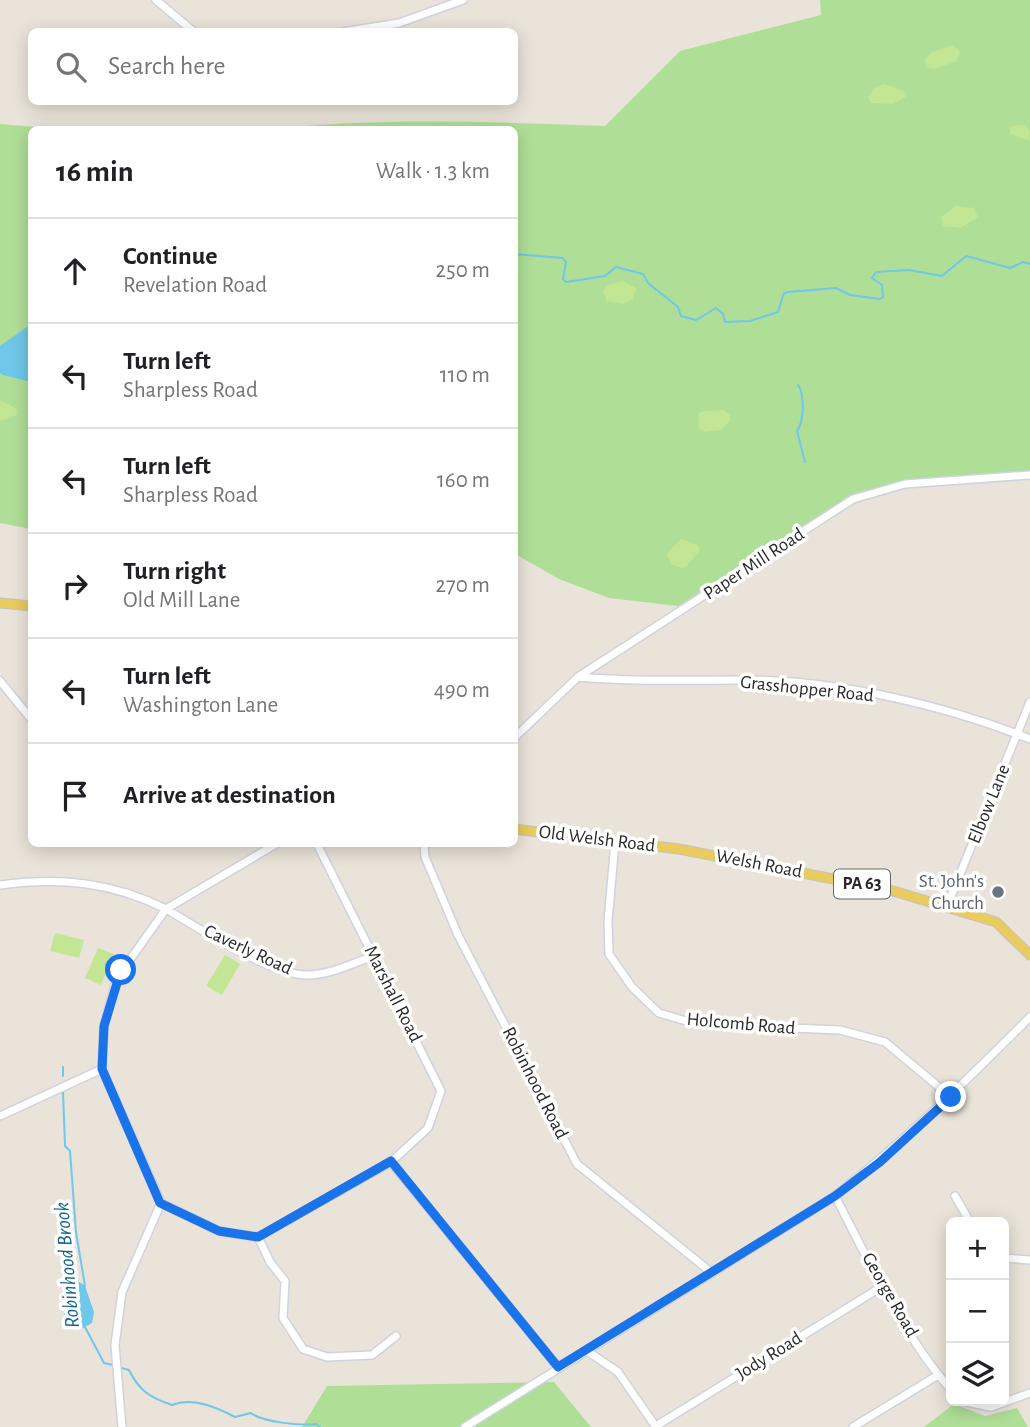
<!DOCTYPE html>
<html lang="en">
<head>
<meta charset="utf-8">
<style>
  :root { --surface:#fff; --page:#f2f2f2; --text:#202124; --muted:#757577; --line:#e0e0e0 }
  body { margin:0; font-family:"Alegreya Sans",sans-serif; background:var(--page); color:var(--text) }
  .controls { position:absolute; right:21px; bottom:21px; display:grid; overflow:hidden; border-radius:10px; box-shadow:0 4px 18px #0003 }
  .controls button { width:63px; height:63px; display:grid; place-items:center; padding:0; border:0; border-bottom:2px solid var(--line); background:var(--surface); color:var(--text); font:35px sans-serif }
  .stop { position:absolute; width:21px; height:21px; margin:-16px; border:5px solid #1a73e8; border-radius:50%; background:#fff }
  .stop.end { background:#1a73e8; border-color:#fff; box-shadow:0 2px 7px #0008 }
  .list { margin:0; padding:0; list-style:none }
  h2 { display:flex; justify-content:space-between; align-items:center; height:91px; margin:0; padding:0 28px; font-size:30px }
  h2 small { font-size:23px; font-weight:400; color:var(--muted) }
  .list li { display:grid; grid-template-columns:46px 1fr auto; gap:21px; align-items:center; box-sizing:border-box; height:105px; padding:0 28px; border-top:2px solid var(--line) }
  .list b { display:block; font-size:26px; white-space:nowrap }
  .list p { margin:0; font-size:23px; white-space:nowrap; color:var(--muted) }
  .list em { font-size:23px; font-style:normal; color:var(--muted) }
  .icon { flex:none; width:38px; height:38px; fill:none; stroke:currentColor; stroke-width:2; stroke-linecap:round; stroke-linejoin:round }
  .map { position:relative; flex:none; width:1030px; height:1427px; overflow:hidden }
  .search { position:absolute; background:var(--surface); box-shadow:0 4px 18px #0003; left:28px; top:28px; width:490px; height:77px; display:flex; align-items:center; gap:18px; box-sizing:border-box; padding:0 24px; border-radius:10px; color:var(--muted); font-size:26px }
  .panel { position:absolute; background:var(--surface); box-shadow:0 4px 18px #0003; left:28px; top:126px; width:490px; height:721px; border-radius:10px }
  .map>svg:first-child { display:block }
  .green { fill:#afdf97 }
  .pitch { fill:#c2e693 }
  .water { fill:#6fc7e9 }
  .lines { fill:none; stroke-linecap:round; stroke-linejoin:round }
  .stream { stroke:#6fc7e9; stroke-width:2 }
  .minor-casing { stroke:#cfd2e0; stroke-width:10 }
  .major-casing { stroke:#c3c3c3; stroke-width:11 }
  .minor { stroke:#fff; stroke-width:7 }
  .major { stroke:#eacb5e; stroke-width:9 }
  .route { stroke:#1a73e8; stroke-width:9 }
  .worship-dot { fill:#6b7280; stroke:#fff; stroke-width:2.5 }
  .labels { text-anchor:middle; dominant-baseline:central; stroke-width:7; stroke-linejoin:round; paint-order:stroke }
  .shield { fill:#fff; stroke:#686868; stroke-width:2 }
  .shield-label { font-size:18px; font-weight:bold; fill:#282828 }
  .street-label { font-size:19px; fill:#282828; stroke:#fff }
  .worship-label { font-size:19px; fill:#5b616d; stroke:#fff; text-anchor:end }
  .water-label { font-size:21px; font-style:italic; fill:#126491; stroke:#fff }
</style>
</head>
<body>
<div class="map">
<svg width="1030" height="1427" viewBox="0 0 1030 1427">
  <rect width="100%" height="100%" fill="#eae3d9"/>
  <path class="green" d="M820 0H1030V471L904 481 850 497 678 606 609 598 559 579 515 554 514 130H265C378 117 492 122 605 126L680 51 821 15Z
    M0 124 60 129 32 130 31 529 0 523Z
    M554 1382 591 1427H302L327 1386Z
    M954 1404 985 1416 1017 1408 1028 1427H924Z"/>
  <path class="pitch" d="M953 45 960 51 957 61 934 69 926 67 925 59 932 52Z
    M884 84 904 91 907 96 893 104 872 103 868 98 874 88Z
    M1015 125 1026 126 1030 132 1029 141 1011 134 1009 128Z
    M956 206 974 208 978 217 960 228 943 226 941 217Z
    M623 281 636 288 633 299 623 304 607 301 603 291 607 285Z
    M0 400 17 409 18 415 0 421Z
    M705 411 723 410 730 415V421L721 430 704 432 698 427 699 413Z
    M681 539 698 545 700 550 686 567 681 568 671 564 667 554Z
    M55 933 84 940 79 958 50 951Z
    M98 948 114 954 101 985 85 978Z
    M225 955 240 964 222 995 206 986Z"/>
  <path class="water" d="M31 324V382L3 375 0 373V346Z
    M78 1281 85 1286 94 1312 92 1323 79 1330 67 1321 64 1314 65 1293H74Z"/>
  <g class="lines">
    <path class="stream" d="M514 254 563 258 566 262 563 279 566 282 605 276 616 267 643 274 648 283 678 307 681 316 696 320 716 308 723 314 725 322 750 321 778 312 784 293 788 292 836 288 850 295 880 299 883 297 882 285 872 278 876 272 909 270 942 276 966 256 1010 268 1023 262 1030 264
      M798 385C805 395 804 422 797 431L805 462
      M63 1067V1076
      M63 1092 65 1146 70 1151 76 1232 85 1286
      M85 1327 104 1363 113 1365
      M118 1367 129 1370C139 1391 151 1398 172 1405 193 1397 216 1407 235 1417L251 1413C262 1422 301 1426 316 1424L320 1427"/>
    <g class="minor-casing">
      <path id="minor" d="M156 0 194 32
        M343 32 399 23 463 0
        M578 677C635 682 692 680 749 680 840 681 945 705 1030 739
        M0 681 32 720
        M514 738 578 677 853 499 905 484 1030 475
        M615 842 608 921 609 954 632 987 659 1013 696 1024 840 1030 885 1042 951 1097
        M424 844 425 857 458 935 577 1164 712 1273
        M0 885C60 877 112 882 166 909L276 844
        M947 906 1030 702
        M0 1116 102 1069
        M391 1162 558 1367
        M835 1196C869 1261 902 1334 951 1390
        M955 1196 970 1222
        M161 1203 219 1231 258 1237 391 1162 428 1128 441 1091 317 844
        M258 1237 270 1262 285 1281 283 1318 303 1349 327 1357 372 1355 396 1336
        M1004 1258 1030 1260
        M587 1351 618 1372 656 1427
        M961 1401 991 1407 1030 1393
        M656 1426 883 1286
        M122 1427 115 1345 122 1292 161 1203 102 1069 104 1026 117 978 166 909C198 928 271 975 307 975 329 975 352 964 373 956
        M465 1427 835 1196C905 1141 967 1080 1030 1017
        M853 1427 938 1375"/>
    </g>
    <g class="major-casing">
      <path id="major" d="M0 603 32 606
        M514 829 679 849 890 890 996 922 1030 955"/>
    </g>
    <use href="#minor" class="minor"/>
    <use href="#major" class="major"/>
  </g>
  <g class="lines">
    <path class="route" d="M121 970 104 1026 102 1069 160 1203 219 1231 258 1237 391 1161 558 1367 835 1196 880 1162 951 1097"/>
  </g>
  <circle class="worship-dot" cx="998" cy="892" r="7"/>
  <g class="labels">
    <rect class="shield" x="834" y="869.5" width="56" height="29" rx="5"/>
    <g class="shield-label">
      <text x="862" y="884">PA 63</text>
    </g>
    <g class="street-label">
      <text transform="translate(754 564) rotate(-33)">Paper Mill Road</text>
      <text transform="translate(807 689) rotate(6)">Grasshopper Road</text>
      <text transform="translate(989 804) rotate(-68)">Elbow Lane</text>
      <text transform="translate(597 839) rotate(7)">Old Welsh Road</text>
      <text transform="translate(759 864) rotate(11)">Welsh Road</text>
      <text transform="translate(248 950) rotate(25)">Caverly Road</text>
      <text transform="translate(393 994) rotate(63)">Marshall Road</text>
      <text transform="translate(741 1024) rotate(5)">Holcomb Road</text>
      <text transform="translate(535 1083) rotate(63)">Robinhood Road</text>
      <text transform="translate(890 1295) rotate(60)">George Road</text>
      <text transform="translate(769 1356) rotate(-32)">Jody Road</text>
    </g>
    <g class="worship-label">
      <text x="984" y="881">St. John's<tspan x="984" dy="22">Church</tspan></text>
    </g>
    <g class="water-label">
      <text transform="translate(67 1265) rotate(-95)">Robinhood Brook</text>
    </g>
  </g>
</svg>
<div class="controls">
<button>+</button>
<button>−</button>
<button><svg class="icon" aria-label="layers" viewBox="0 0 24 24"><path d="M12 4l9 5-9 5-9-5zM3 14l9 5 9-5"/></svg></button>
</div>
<div class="stop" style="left:121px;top:970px"></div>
<div class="stop end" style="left:951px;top:1097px"></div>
<div class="search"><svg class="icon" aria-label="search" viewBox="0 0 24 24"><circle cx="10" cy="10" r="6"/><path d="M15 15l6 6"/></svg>Search here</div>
<section class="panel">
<h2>16 min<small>Walk · 1.3 km</small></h2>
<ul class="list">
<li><svg class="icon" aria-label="ahead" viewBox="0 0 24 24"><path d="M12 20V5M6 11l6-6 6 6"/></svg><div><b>Continue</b><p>Revelation Road</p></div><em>250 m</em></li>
<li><svg class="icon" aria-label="left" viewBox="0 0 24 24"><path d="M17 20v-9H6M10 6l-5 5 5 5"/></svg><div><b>Turn left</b><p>Sharpless Road</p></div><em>110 m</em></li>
<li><svg class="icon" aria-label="left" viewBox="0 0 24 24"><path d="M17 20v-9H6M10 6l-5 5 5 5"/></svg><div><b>Turn left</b><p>Sharpless Road</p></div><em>160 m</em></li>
<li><svg class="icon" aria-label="right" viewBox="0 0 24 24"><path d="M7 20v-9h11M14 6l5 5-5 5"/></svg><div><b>Turn right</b><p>Old Mill Lane</p></div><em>270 m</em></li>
<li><svg class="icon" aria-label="left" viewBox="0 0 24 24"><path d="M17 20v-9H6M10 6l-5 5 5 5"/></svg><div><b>Turn left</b><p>Washington Lane</p></div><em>490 m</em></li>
<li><svg class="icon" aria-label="arrive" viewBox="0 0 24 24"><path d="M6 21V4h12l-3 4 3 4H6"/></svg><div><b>Arrive at destination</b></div></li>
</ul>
</section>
</div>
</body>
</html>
